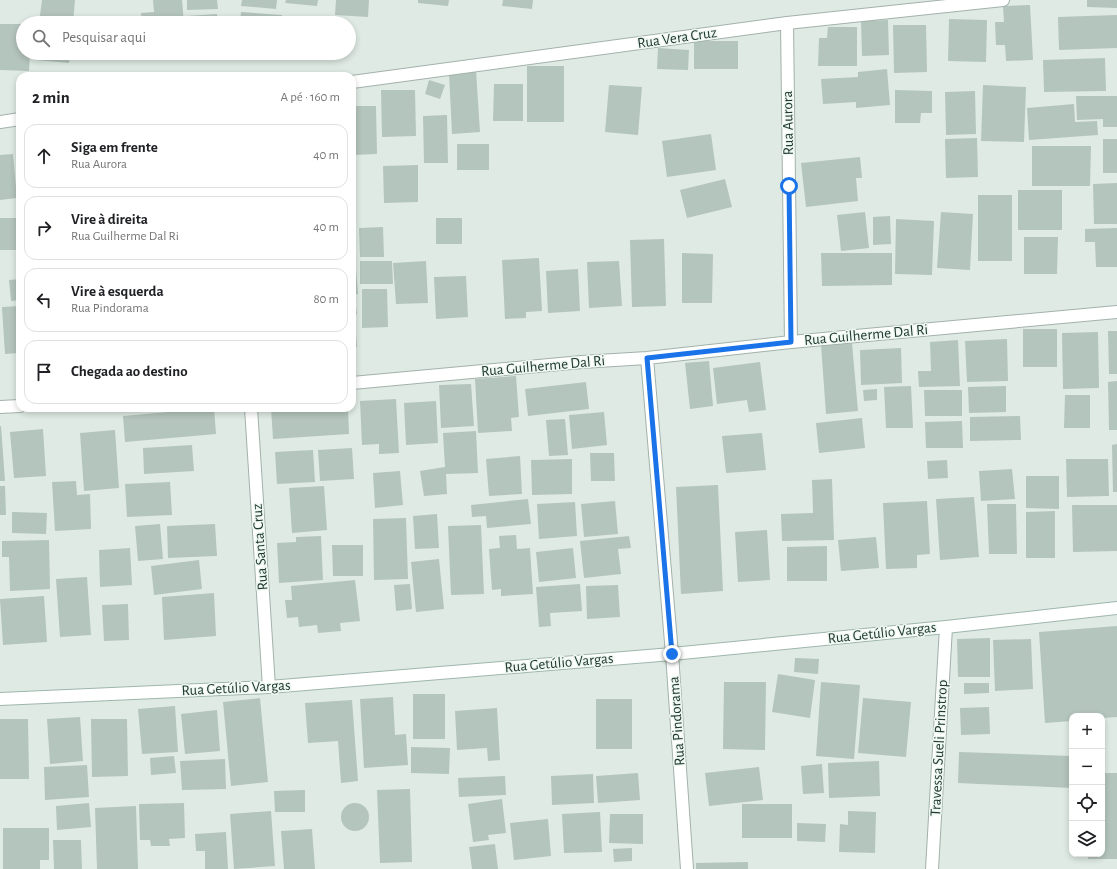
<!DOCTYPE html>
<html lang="pt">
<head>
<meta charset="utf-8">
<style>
  :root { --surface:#fff; --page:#f2f2f2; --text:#202124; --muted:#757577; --line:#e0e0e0 }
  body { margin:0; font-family:"Alegreya Sans",sans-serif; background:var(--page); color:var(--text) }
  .controls { position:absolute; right:12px; bottom:12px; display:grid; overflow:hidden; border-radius:8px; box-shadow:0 2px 6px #0003 }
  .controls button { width:36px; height:36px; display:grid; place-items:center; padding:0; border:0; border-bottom:1px solid var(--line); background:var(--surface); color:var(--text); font:20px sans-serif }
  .stop { position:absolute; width:12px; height:12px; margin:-9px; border:3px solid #1a73e8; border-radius:50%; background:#fff }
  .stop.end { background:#1a73e8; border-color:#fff; box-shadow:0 1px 4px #0008 }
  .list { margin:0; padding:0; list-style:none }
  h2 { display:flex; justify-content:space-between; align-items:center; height:52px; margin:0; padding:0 16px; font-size:17px }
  h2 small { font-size:13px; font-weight:400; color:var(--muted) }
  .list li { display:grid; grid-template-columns:26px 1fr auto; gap:12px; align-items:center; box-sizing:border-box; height:64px; margin:0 8px 8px; padding:0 8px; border:1px solid var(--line); border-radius:12px }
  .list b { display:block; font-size:15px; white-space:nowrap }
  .list p { margin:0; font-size:13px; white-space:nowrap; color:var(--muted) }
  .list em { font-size:13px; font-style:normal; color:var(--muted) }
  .icon { flex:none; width:22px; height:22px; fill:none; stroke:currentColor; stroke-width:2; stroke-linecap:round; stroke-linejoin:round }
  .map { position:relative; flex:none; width:1117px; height:869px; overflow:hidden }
  .search { position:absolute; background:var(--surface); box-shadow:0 2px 6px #0003; left:16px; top:16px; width:340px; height:44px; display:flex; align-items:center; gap:10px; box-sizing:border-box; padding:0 14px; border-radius:22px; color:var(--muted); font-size:15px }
  .panel { position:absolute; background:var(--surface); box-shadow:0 2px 6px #0003; left:16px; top:72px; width:340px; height:340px; border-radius:12px }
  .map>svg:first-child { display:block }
  .building { fill:#b4c5bd }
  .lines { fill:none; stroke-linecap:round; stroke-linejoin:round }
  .street-casing { stroke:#a2b2ab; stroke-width:14 }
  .secondary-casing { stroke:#9eb6ac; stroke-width:14 }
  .street { stroke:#fff; stroke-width:12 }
  .secondary { stroke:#fff; stroke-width:12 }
  .route { stroke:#1a73e8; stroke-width:5 }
  .labels { text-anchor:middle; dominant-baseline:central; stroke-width:3; stroke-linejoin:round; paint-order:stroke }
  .street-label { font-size:15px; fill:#203a31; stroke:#eff7f2 }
</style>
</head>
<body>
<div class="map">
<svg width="1117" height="869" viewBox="0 0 1117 869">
  <rect width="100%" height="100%" fill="#dfeae4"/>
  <path class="building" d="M42 0H75L73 23H39Z
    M153 0H182L184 23H142L141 13 154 12Z
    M187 0H217L218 9 187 10Z
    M242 0H277L276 9 241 6Z
    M286 0H318L317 6 285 3Z
    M336 0H369L368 17 335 15Z
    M418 0H449L448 6 418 3Z
    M503 0H533L532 9 502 6Z
    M1087 0H1117V8L1087 7Z
    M1030 5 1033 60 1006 61 1005 45H996L995 22H1004L1003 6Z
    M241 12 282 15V23H240Z
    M217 14 218 23H187L186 16Z
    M1117 15V48L1059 50 1058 17Z
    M949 19 987 20 986 62 948 61Z
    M888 20 889 55 862 56 861 21Z
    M0 24H23V53H30L29 71 0 70Z
    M893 25H926L927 72 894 73Z
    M828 27H857V66H818L819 38H827Z
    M694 41H738V69H694Z
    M658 48 689 50 688 70 657 69Z
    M36 53H70L69 63 36 60Z
    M144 53H174V54L145 57Z
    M1105 58 1106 91 1044 92 1043 60Z
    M527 66H564V122H527Z
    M887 69 890 105 856 108V102L823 104 821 79 858 77V72Z
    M476 71 480 132 452 134 449 73Z
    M429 80 445 85 440 99 425 94Z
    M494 84H523V121H493Z
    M609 85 642 87 638 135 605 132Z
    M983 85 1026 87 1024 142 981 141Z
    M381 90H415L416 136 382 137Z
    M895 90 932 91V113H921L920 123H895Z
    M975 91 976 134 946 135 945 92Z
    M1076 96H1117V127H1103V119L1077 120Z
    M1074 104 1075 122 1097 121 1098 135 1029 140 1027 108Z
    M352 106H376L377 154 352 155Z
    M447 115 448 163H424L423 116Z
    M20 129V163H19L18 130Z
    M711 134 716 170 667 177 662 141Z
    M977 138 978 177 946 178 945 139Z
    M1103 139H1117V173H1103Z
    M457 144H489V170H457Z
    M1032 146H1091L1090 186H1032Z
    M13 154 17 198 0 200V155Z
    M860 157 862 178H856L858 201 806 207 801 163Z
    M418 165V202L384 203 383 166Z
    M725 179 732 207 687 218 680 190Z
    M1117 183V224H1094L1093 184Z
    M1018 190H1062V230H1018Z
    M978 195H1012V261H978Z
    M865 212 869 248 841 251 837 215Z
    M941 212 973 214 970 270 937 268Z
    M890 216 891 244 873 245V217Z
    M0 218H20V250H0Z
    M436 218H462V244H436Z
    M896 219 934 221 932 275 895 274Z
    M383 227 384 257H360L359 228Z
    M1117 228V267H1096L1095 242H1085V229Z
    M1024 237H1058L1057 274H1024Z
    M664 239 666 306 632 307 630 240Z
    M352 243H354L358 294 352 295Z
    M682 253 713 254 712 303H682Z
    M821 253H892V285L822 286Z
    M539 258 542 311 526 312V318L505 319 502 260Z
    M360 261H392L393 284H360Z
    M426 261 428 303 396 304 393 263Z
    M619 261 622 306 589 308 587 262Z
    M578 269 580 311 548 313 546 271Z
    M466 276 468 317 436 319 434 277Z
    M20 279V300L11 301 9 280Z
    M362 289H387L388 327 362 328Z
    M352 298H355L357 314 352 315Z
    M20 306V353L5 354 2 307Z
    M352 321H355L357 347H352Z
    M1023 329H1057V367H1023Z
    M1108 331H1117V374H1109Z
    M1098 332 1099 388 1063 389 1062 333Z
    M1007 339 1008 381 967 382 965 341Z
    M958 340 960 386 919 387 918 371H931L930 342Z
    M852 343 858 411 826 414 821 345Z
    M901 348 902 383 861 385 860 350Z
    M709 361 713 406 690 409 685 363Z
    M760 362 766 410 749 412 747 400 717 404 713 368Z
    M516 376 519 417 511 418 512 431 478 433 475 379Z
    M1117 381V430H1109L1108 382Z
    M586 382 589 409 528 416 525 389Z
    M471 384 474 426 441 428 439 385Z
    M911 386 913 428H886L884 387Z
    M1006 386V412L969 413 968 387Z
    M877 389V400L864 401 863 390Z
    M924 390H962V416H925Z
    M1065 395H1090V428H1064Z
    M396 399 399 453 379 454V444L362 445 360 401Z
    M436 401 438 443 406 445 404 403Z
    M214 408 216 434 125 442 123 416Z
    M271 408H348L349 434 273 439Z
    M604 412 607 445 572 449 569 415Z
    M1020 416 1021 440 970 441V417Z
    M862 418 865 448 819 453 816 423Z
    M565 419 568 455 549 456 546 420Z
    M962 421 963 448H926L925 422Z
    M0 426H1L5 481H0Z
    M43 429 46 476 14 478 10 432Z
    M115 430 119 488 84 491 80 433Z
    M476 431 478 473 446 474 447 494 424 496 420 471 445 467 443 433Z
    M762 433 766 470 726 473 722 436Z
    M1117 444V492H1113L1112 445Z
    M192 445 194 471 144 474 143 448Z
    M352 448 354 479 320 481 318 450Z
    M313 450 315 482 277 484 275 452Z
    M590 453H614L615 481H591Z
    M520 456 522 494 489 496 486 459Z
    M572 459V494L532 495 531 460Z
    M1066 459H1108L1109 496 1067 497Z
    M947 460 948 478 928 479 927 461Z
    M1012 469 1015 499 981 501 979 471Z
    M400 471 403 505 375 508 373 473Z
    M1026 476H1059V509L1026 508Z
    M832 479 834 540 782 541 781 514 813 513 812 480Z
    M76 481 77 495 90 494 91 529 55 531 52 482Z
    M170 482 172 515 127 517 125 484Z
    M718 485 723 591 681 594 676 487Z
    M0 486H5L6 515H0Z
    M324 486 327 530 292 533 289 488Z
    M974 497 979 557 940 560 936 499Z
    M528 499 531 524 487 528 486 516 472 517 471 505Z
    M615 501 618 534 584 537 581 504Z
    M927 501 930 554 917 555V568L886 569 883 503Z
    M575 502 577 536 539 539 537 504Z
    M987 504H1016L1017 554H989Z
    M1072 505H1117V551L1073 552Z
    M1055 511V558H1026V512Z
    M12 512 47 513 46 534 12 533Z
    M437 514 439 548 415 549 413 516Z
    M406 518 408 579 374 580 373 519Z
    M160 524 163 559 138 561 135 526Z
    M215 524 217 556 168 558 167 526Z
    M481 525 484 594 451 595 448 526Z
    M767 530 770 580 738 582 735 532Z
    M516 535 517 549 530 548 533 594 501 596V589L492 590 489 549 500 548 499 536Z
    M321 536 323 580 279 583 277 543 296 542V537Z
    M629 536 631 548 618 549 621 574 584 578 580 541Z
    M876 537 879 568 841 571 838 540Z
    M49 540 50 589 10 591 9 557H2V541Z
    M332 545H363V576H333Z
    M827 546V581H787V547Z
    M130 548 132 585 100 587 99 550Z
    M573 548 576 578 539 582 536 552Z
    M439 559 444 609 416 612 411 562Z
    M199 560 202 589 154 595 151 566Z
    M87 577 91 635 60 637 56 579Z
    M355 580 360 621 340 623 341 631 318 633 317 625 299 627 298 617 287 618 285 600H292L291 586Z
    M410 584 412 609 396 611 394 585Z
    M580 584 582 611 550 613 551 626 539 627 536 587Z
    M618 585 620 617 587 619 586 586Z
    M214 593 216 636 164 640 162 597Z
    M44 596 47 642 3 645 0 599Z
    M128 604 129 640 104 641 102 605Z
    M1117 626V717L1102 718V716H1072V721L1045 723 1039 632Z
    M990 638V677H958L957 639Z
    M1031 639 1033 689 995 691 993 640Z
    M795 658 819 659 818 674 794 672Z
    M778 674 815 680 810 718 772 712Z
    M724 682H766L765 750 723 749Z
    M821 682 860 685 854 759 816 756Z
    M964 683H989V693L964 694Z
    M413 694H445V739H413Z
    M393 697 395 735 406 734 408 765 364 768 360 699Z
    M260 698 268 782 231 786 223 702Z
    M863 698 911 702 906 757 858 753Z
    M596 699H632V749H596Z
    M352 700 358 781 341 783 338 741 308 743 305 703Z
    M175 706 178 752 142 754 138 709Z
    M989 707 990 734 961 735 960 708Z
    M497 708 500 760 488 761 487 748 457 750 455 711Z
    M217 710 220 751 185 754 181 714Z
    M80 717 83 761 50 764 47 719Z
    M0 719H28L29 779H0Z
    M91 719H127L128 776 92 777Z
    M411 747 450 748 449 774 411 773Z
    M959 752 1072 756V788L958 783Z
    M174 756 176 773 151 775 150 758Z
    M225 759 226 789 182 790 180 761Z
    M879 761 880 796 829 798 828 763Z
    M822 764 824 793 803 794 801 766Z
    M87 765 89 797 45 800 44 767Z
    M759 767 763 800 709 806 705 773Z
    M638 773 640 800 598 803 596 776Z
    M1102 773H1117V859H1088V854H1102Z
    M593 774 594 803 552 805 551 776Z
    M505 776 506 795 459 797 458 778Z
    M410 789 412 862 380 863 377 790Z
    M305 790V812H275L274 791Z
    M502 799 506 833 488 835 489 840 473 842 468 804Z
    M89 803 91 827 57 830 56 806Z
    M184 803 185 838 169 839 170 846H151L150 840H140L139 804Z
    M341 817a14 14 0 1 1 28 0a14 14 0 1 1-28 0Z
    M742 804H792V838H742Z
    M136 806 138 869H97L95 808Z
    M271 811 275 866 234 869 230 814Z
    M848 811 876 812 875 853 839 852 840 824 848 825Z
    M600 812 602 852 564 853 562 814Z
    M610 814H643V844L609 843Z
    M548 819 551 856 514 860 510 823Z
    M797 823 826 824 825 842 797 841Z
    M3 828H49V860H40V869H3Z
    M312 829 315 869H284L281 831Z
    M226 832 228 869H205V851H196L195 834Z
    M53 840H81L82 869H54Z
    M495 844 498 869H472L469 847Z
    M632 848V861L614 862 613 849Z
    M748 862V869H696V863Z"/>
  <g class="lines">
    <g class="street-casing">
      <path id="street" d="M787 23 791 342
        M352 82 787 23 1003 0
        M0 122 20 119
        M647 358 672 654 687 869
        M352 383 582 362 647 358 791 342 1117 312
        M0 407 20 406
        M251 408 269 687
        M932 869 946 627"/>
    </g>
    <g class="secondary-casing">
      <path id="secondary" d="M0 699 269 687 672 654 946 627 1117 608"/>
    </g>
    <use href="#street" class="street"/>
    <use href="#secondary" class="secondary"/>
  </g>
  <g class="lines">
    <path class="route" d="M672 654 647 358 791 342 789 186"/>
  </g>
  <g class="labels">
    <g class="street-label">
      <text transform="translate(677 38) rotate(-8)">Rua Vera Cruz</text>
      <text transform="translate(788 123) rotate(-91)">Rua Aurora</text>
      <text transform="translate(866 335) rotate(-5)">Rua Guilherme Dal Ri</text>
      <text transform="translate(543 366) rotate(-5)">Rua Guilherme Dal Ri</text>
      <text transform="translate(260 547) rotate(-94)">Rua Santa Cruz</text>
      <text transform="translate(882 633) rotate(-6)">Rua Getúlio Vargas</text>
      <text transform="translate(559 663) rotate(-5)">Rua Getúlio Vargas</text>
      <text transform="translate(236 688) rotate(-3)">Rua Getúlio Vargas</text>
      <text transform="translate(677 721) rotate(-94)">Rua Pindorama</text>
      <text transform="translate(939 748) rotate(-87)">Travessa Sueli Prinstrop</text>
    </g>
  </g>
</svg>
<div class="controls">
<button>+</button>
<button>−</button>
<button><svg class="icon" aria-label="locate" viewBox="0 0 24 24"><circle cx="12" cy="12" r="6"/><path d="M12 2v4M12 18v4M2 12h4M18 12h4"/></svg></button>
<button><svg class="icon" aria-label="layers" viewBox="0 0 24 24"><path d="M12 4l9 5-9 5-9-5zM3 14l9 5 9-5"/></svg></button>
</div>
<div class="stop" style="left:789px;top:186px"></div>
<div class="stop end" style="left:672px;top:654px"></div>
<div class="search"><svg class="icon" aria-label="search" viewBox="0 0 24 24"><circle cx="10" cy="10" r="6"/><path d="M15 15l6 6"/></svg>Pesquisar aqui</div>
<section class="panel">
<h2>2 min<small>A pé · 160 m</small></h2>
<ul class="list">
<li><svg class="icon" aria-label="ahead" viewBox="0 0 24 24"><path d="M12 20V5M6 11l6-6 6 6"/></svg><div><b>Siga em frente</b><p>Rua Aurora</p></div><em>40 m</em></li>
<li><svg class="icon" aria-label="right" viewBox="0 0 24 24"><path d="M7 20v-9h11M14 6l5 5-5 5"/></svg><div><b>Vire à direita</b><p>Rua Guilherme Dal Ri</p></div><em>40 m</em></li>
<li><svg class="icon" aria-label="left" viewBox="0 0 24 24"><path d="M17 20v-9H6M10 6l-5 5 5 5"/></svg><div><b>Vire à esquerda</b><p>Rua Pindorama</p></div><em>80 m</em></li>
<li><svg class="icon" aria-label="arrive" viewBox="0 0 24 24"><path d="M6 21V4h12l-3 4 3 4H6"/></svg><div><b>Chegada ao destino</b></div></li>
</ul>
</section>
</div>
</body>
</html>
